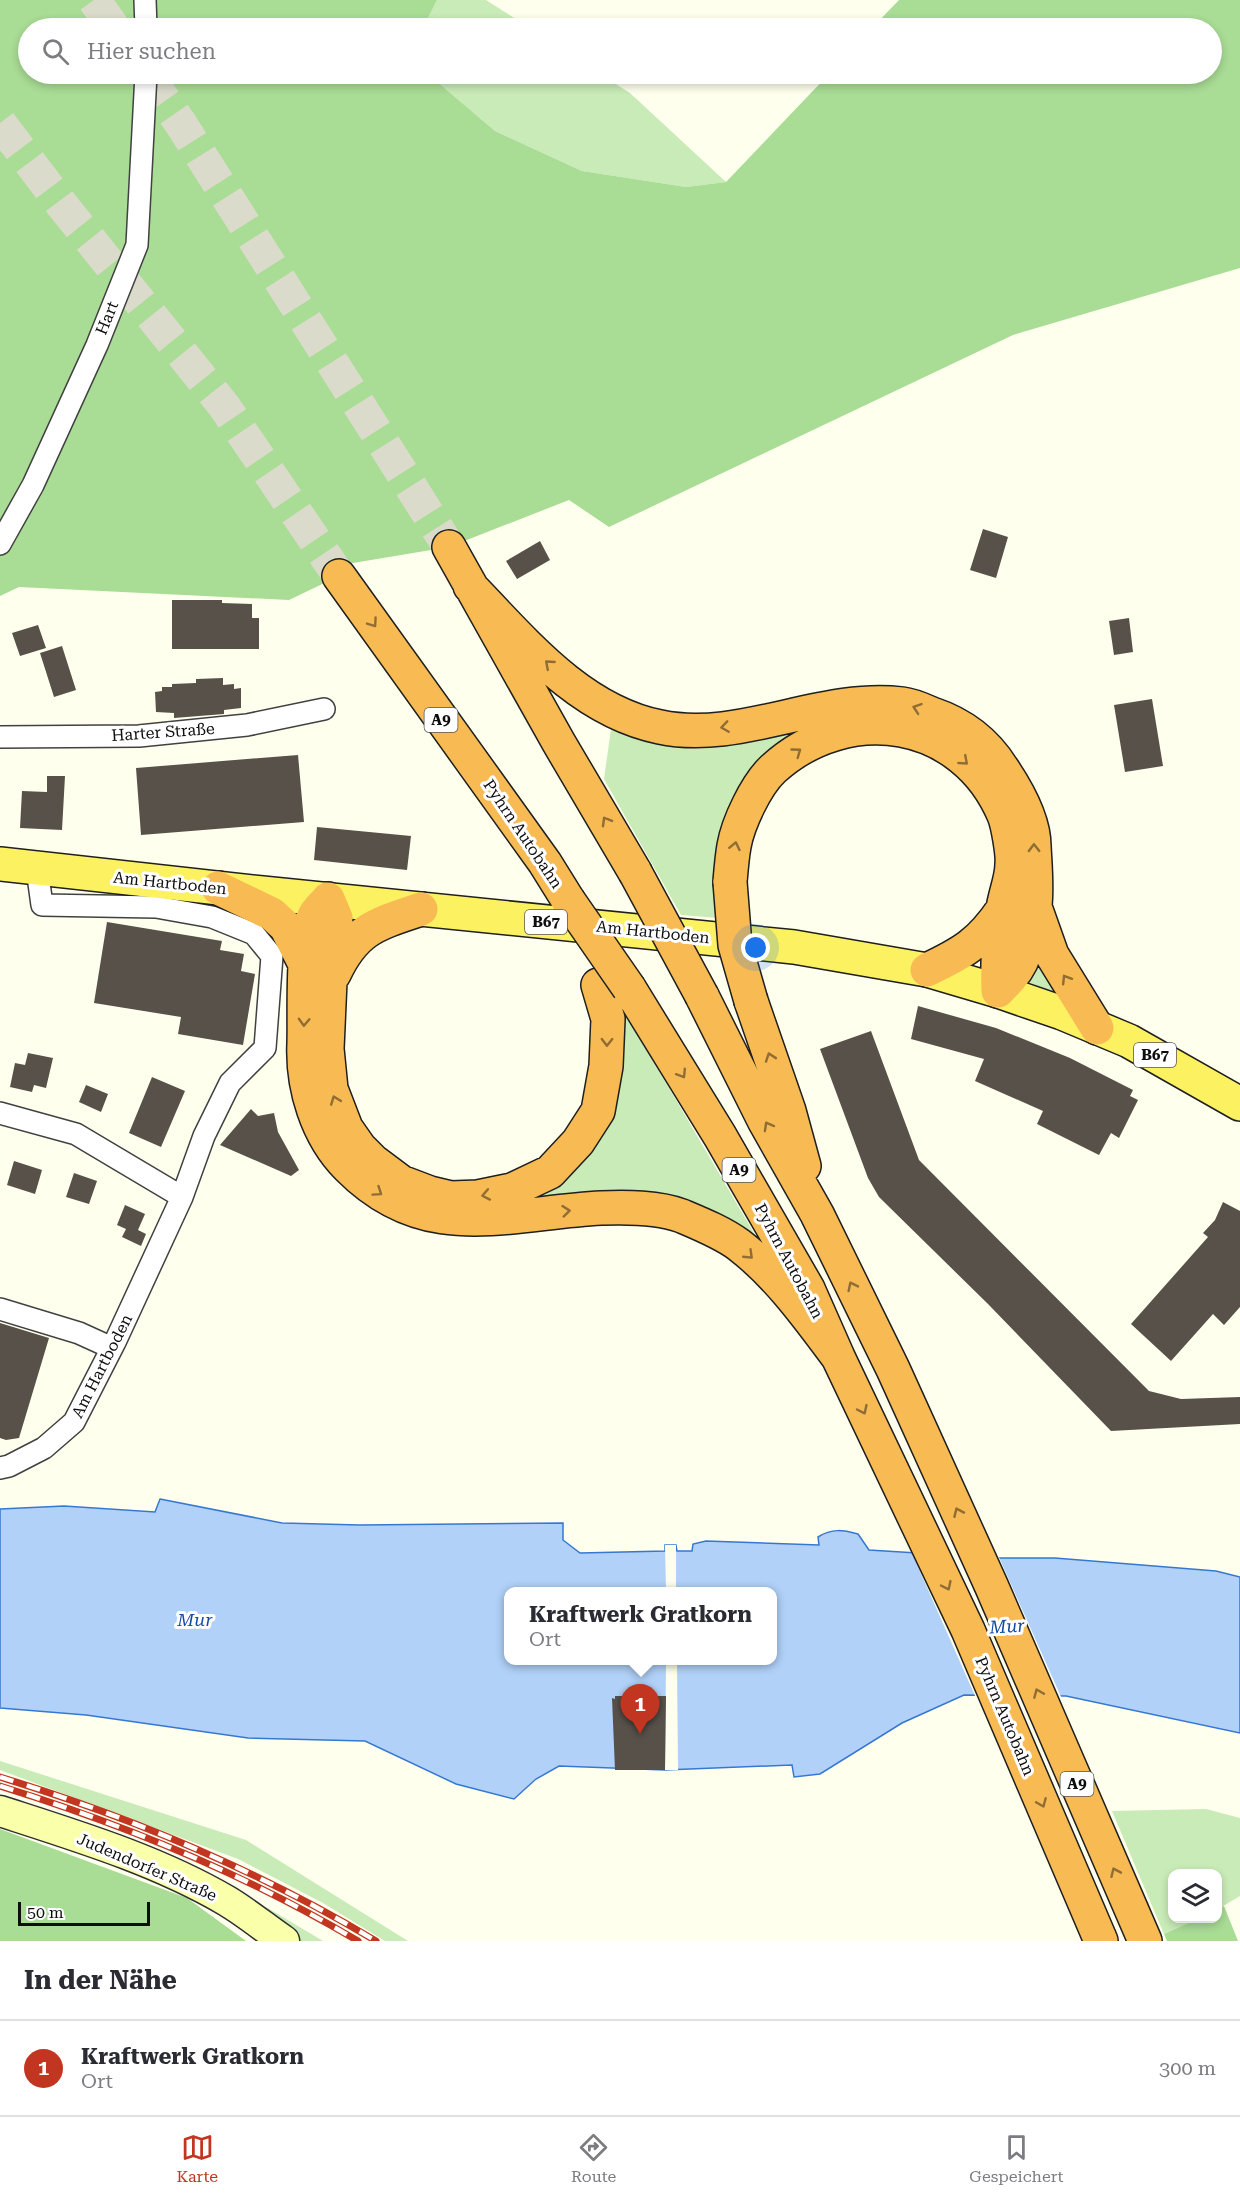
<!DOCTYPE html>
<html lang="de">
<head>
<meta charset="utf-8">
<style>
  :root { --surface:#fff; --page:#f7f7f7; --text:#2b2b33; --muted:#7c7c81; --line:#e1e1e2; --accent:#c23621 }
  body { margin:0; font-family:"Roboto Serif",serif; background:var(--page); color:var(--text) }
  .controls { position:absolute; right:18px; bottom:18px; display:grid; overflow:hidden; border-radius:12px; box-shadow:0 3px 9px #0003 }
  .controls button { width:54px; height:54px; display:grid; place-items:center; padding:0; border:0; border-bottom:2px solid var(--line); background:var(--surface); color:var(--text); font:30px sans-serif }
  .scale { position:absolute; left:18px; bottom:15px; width:132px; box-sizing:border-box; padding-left:6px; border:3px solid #0e0e0e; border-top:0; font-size:16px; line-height:21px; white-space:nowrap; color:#0e0e0e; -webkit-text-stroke:4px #fff; paint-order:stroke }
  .you { position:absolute; left:756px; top:948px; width:21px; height:21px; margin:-15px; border:4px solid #fff; border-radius:50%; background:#1a73e8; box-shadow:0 0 0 9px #1a73e833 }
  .badge { display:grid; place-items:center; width:39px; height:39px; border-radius:50%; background:var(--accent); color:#fff; font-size:20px; font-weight:700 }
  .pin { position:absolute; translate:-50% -50px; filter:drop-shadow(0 2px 3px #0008) }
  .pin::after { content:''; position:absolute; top:32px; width:21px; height:18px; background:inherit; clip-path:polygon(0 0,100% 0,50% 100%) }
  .popup { position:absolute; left:504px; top:1587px; width:273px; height:78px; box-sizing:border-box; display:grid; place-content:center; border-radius:12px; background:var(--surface); filter:drop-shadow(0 2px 4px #0005); font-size:20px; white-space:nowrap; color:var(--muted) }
  .popup b { font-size:22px; color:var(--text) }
  .popup::after { content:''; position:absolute; left:50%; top:100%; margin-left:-12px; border:12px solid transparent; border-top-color:var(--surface) }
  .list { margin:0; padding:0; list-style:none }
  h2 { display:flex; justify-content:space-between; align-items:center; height:78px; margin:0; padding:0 24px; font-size:26px }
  h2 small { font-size:20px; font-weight:400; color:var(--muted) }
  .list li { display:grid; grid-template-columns:39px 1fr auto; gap:18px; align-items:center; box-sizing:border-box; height:96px; padding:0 24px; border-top:2px solid var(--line) }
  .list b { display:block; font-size:22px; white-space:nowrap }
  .list p { margin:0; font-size:20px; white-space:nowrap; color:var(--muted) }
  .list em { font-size:20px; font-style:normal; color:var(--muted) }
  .icon { flex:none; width:33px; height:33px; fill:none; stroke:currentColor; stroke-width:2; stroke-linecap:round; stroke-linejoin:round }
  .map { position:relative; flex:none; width:1240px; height:1941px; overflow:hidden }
  .search { position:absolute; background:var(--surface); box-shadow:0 3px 9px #0003; left:18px; right:18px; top:18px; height:66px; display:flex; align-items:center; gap:15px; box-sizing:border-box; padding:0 21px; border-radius:33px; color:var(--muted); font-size:22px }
  .sheet { height:174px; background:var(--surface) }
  nav { display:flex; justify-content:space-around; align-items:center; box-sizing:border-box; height:84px; border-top:2px solid var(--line); background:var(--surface); font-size:16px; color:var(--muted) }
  nav a { display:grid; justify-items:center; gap:3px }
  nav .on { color:var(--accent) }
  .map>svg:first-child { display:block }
  .green { fill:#c8ebb7 }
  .forest { fill:#a9dc95 }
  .water { fill:#b1d1f8; stroke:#3678d1; stroke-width:1.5; fill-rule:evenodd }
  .pier { fill:#ffe }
  .building { fill:#57514a }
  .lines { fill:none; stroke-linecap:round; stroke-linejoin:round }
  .highway-tunnel { stroke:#dbdbcc; stroke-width:33; stroke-dasharray:33 16; stroke-linecap:butt }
  .street-casing { stroke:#414141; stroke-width:24 }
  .secondary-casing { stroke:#303030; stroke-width:33 }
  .primary-casing { stroke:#1f1f1f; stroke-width:36 }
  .highway-casing { stroke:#1f1f1f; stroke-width:36 }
  .street { stroke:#fff; stroke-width:21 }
  .secondary { stroke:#faffa9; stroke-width:30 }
  .primary { stroke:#fcf261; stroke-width:33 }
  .highway { stroke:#f8bb53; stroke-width:33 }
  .rail-casing { stroke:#c23621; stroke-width:7 }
  .rail { stroke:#fff; stroke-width:4.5; stroke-dasharray:14; stroke-linecap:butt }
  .highway-bridge-casing { stroke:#1f1f1f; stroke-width:36; stroke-linecap:butt }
  .highway-bridge { stroke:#f8bb53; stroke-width:33 }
  .oneway { stroke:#8f6d34 }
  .labels { text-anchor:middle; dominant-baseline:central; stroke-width:6; stroke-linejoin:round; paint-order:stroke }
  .shield { fill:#fff; stroke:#565656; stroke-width:1.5 }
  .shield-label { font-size:15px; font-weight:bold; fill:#0e0e0e }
  .street-label { font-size:16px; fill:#0e0e0e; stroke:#fff }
  .water-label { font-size:18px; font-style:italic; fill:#134ba3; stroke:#fff }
</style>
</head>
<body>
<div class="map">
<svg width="1240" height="1941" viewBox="0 0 1240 1941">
  <rect width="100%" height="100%" fill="#ffe"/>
  <path class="green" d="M437 0H486L530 28H423Z
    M428 74H600L630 93 726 182 686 187 582 171 495 131Z
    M809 720 959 746 793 739 718 918 681 915 604 779 612 722Z
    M326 921C331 978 308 1041 323 1098 329 1117 339 1134 351 1150 408 1224 521 1225 580 1153 586 1146 593 1139 597 1131 619 1087 620 1038 608 990L614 994 758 1240 751 1243C728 1225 691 1203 662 1200 635 1197 607 1197 580 1200 500 1210 403 1233 347 1156 332 1134 320 1107 316 1081 309 1034 315 986 318 940L320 925Z
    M1034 945 1058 995 1024 980Z
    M0 1761 246 1840 408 1941H385L323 1903 238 1859 0 1770Z
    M1206 1809 1240 1818V1896L1218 1909V1874H1172V1918L1197 1919 1164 1934 1112 1811Z
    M266 1907 323 1941H292Z"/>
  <path class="forest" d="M0 0H437L423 28H28V74H428L495 131 582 171 686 187 726 182 829 74H1212V28H872L899 0H1240V268L1013 335 609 527 569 500 449 547 347 564 339 576 289 600 19 587 0 596Z
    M0 1829 187 1898 246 1941H0Z
    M1224 1906 1238 1941H1167L1164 1934 1197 1919 1218 1918V1909Z"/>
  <path class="water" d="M160 1499 282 1523 360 1525 563 1523V1540L580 1553 665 1551V1545H676L677 1551H692L693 1544 706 1541 819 1545 818 1537C832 1528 843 1530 858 1534L869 1550 998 1558H1055L1216 1571 1240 1577V1733L1066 1696 964 1695 902 1723 820 1774 794 1777 792 1765 665 1770 559 1766 536 1779 514 1799 456 1784 365 1741 248 1738 86 1715 0 1708V1509L64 1506 155 1512ZM508 1592H772V1660H508Z"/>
  <path class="pier" d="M665 1545H676V1591H666Z
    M910 1549 954 1552 956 1555 955 1552 998 1555 1062 1699 976 1698Z
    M666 1661H677L678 1770H665Z"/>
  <path class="building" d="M983 529 1008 537 996 578 970 570Z
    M540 541 550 560 517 579 506 561Z
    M172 600H222V603L252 604V618H259V649H172Z
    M1129 618 1133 652 1114 655 1109 621Z
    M38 625 46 648 20 656 12 633Z
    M62 646 76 690 54 697 40 653Z
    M223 678V685L234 684V689L241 688V708L224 710V714L174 718V713L156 712 155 692 162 691V687H172V684L196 683V679Z
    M1152 699 1163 766 1125 772 1114 705Z
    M298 755 304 822 141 835 136 768Z
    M47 776H65L62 830 20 828 22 791 47 792Z
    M317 827 411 836 407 870 314 860Z
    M107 922 222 941 220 950 244 954 241 971 255 974 243 1045 178 1034 181 1017 94 1003Z
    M918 1006 996 1028 1070 1058 1133 1090 1130 1096 1138 1100 1119 1138 1111 1133 1099 1155 1037 1124 1043 1111 975 1081 984 1059 911 1039Z
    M871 1031 919 1160 1149 1391 1181 1399 1240 1397V1424L1111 1431 988 1304 879 1197 868 1178 820 1049Z
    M28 1053 53 1058 46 1088 34 1085 32 1092 10 1087 15 1063 25 1065Z
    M152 1077 185 1091 161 1147 129 1133Z
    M86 1085 108 1094 101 1112 79 1102Z
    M251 1109 258 1116 274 1113 278 1132 299 1170 291 1176 220 1145Z
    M14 1161 42 1170 35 1194 7 1185Z
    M74 1173 97 1181 89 1204 66 1197Z
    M1223 1202 1240 1211V1307L1224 1325 1213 1314 1171 1361 1131 1324 1208 1237 1203 1233 1215 1220Z
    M125 1205 145 1214 138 1230 146 1234 141 1246 122 1237 126 1229 117 1225Z
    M0 1323 49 1338 19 1438 6 1440 0 1438Z
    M615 1696H666L665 1770H615L612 1698 615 1699Z"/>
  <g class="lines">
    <path class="highway-tunnel" d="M94 0 114 28
      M146 74 181 124 449 547
      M0 123 62 205 224 406 339 576"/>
    <g class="street-casing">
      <path id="street" d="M145 0 146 28
        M0 544 33 485 97 345 137 245 146 74
        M0 737 139 736 247 725 324 709
        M0 1113 76 1134 182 1197
        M0 1309 79 1333 112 1348
        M0 1468 9 1466 44 1448 74 1422 115 1342 182 1197 204 1136 230 1083 265 1048 272 956 254 934 212 917 156 907 42 905 37 869"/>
    </g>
    <g class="secondary-casing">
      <path id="secondary" d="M0 1811C77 1836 157 1860 227 1901 247 1913 265 1928 284 1941"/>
    </g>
    <g class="primary-casing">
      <path id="primary" d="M0 864 272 894 794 947 927 970 998 991 1062 1013 1129 1041 1240 1104"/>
    </g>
    <g class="highway-casing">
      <path id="highway" d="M449 547 559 743 635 872
        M339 576 545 863 568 900
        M470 586C524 642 580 711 660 727 740 744 820 694 902 704 912 705 923 710 932 714 962 724 985 741 1002 768 1017 790 1034 819 1034 846 1035 866 1037 886 1035 905 1034 917 1029 929 1027 941 1025 948 1024 956 1021 962 1015 974 1007 982 998 991
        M730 882C731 870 732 857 734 846 738 823 756 785 773 769 848 701 963 718 1004 815 1008 825 1013 854 1012 864 1012 879 1005 894 1003 909 999 936 997 963 998 991
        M218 888 272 914 286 927 305 964
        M1035 907 1052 955 1097 1028
        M927 970C963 953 980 943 1003 909
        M334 974C355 929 376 924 421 909
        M598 985 608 1019 606 1066 598 1111 578 1142 550 1172 512 1190 478 1197 451 1198 430 1193 401 1182 373 1161 360 1148 346 1128 331 1089 327 1049 330 981 336 918 328 899C324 904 317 910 314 916 301 940 305 1013 304 1043 302 1087 317 1136 348 1167 426 1246 506 1213 601 1208 627 1207 658 1207 682 1216 701 1224 723 1233 739 1245 779 1276 808 1317 838 1357
        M629 988 720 1136 808 1289 838 1357 968 1630 1101 1941
        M702 996 765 1122 817 1214 893 1369 991 1585 1145 1941
        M751 1001 789 1111 804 1166"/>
    </g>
    <use href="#street" class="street"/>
    <use href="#secondary" class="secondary"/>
    <use href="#primary" class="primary"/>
    <use href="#highway" class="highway"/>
    <g class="rail-casing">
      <path id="rail" d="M0 1777C131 1817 259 1871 376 1941
        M0 1786C123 1824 247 1875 358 1941"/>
    </g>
    <use href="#rail" class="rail"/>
    <g class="highway-bridge-casing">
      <path id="highway-bridge" d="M635 872 702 996
        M730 882 735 945 751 1001
        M568 900 629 988"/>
    </g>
    <use href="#highway-bridge" class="highway-bridge"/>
  </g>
  <defs><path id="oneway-chevron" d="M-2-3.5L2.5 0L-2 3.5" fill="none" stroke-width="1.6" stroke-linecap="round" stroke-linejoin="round" transform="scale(1.5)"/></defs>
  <g class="oneway">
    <use href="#oneway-chevron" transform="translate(373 623) rotate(55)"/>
    <use href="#oneway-chevron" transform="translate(549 664) rotate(-139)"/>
    <use href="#oneway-chevron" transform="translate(917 708) rotate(-161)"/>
    <use href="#oneway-chevron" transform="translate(725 727) rotate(172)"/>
    <use href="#oneway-chevron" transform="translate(797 752) rotate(-36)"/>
    <use href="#oneway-chevron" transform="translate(964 761) rotate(41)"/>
    <use href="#oneway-chevron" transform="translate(606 821) rotate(-120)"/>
    <use href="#oneway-chevron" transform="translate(735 846) rotate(-78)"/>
    <use href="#oneway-chevron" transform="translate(1034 848) rotate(-91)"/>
    <use href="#oneway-chevron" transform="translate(1066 979) rotate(-122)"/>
    <use href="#oneway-chevron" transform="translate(304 1022) rotate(92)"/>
    <use href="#oneway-chevron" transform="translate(607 1042) rotate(91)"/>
    <use href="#oneway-chevron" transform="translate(770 1057) rotate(-109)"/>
    <use href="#oneway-chevron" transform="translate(682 1074) rotate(58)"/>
    <use href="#oneway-chevron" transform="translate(335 1100) rotate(-111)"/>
    <use href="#oneway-chevron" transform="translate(768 1126) rotate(-119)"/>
    <use href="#oneway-chevron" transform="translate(378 1192) rotate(34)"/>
    <use href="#oneway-chevron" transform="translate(486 1195) rotate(169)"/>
    <use href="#oneway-chevron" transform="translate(566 1211) rotate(-6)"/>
    <use href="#oneway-chevron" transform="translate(749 1255) rotate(44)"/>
    <use href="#oneway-chevron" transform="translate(852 1286) rotate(-116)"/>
    <use href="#oneway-chevron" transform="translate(863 1410) rotate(65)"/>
    <use href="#oneway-chevron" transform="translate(958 1512) rotate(-114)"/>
    <use href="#oneway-chevron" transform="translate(947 1586) rotate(65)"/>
    <use href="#oneway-chevron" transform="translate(1038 1693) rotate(-113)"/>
    <use href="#oneway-chevron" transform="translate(1042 1803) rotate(67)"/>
    <use href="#oneway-chevron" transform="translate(1115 1872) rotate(-114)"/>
  </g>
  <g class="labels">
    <g class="shield">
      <rect x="424.5" y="708" width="33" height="24" rx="4.5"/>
      <rect x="525" y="910" width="42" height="24" rx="4.5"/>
      <rect x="1134" y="1043" width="42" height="24" rx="4.5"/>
      <rect x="722.5" y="1158" width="33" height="24" rx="4.5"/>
      <rect x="1060.5" y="1772" width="33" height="24" rx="4.5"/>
    </g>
    <g class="shield-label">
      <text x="441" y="720">A9</text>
      <text x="546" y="922">B67</text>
      <text x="1155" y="1055">B67</text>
      <text x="739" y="1170">A9</text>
      <text x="1077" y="1784">A9</text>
    </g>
    <g class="street-label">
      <text transform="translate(107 318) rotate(-68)">Hart</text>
      <text transform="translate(163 732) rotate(-4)">Harter Straße</text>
      <text transform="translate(523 834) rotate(56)">Pyhrn Autobahn</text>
      <text transform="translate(170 883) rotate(6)">Am Hartboden</text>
      <text transform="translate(653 932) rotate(6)">Am Hartboden</text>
      <text transform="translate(789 1261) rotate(62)">Pyhrn Autobahn</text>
      <text transform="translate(102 1366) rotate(-63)">Am Hartboden</text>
      <text transform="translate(1005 1716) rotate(67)">Pyhrn Autobahn</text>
      <text transform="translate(147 1867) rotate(23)">Judendorfer Straße</text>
    </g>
    <g class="water-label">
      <text x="195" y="1619">Mur</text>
      <text transform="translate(1007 1626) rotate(-3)">Mur</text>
    </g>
  </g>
</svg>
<div class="controls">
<button><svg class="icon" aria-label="layers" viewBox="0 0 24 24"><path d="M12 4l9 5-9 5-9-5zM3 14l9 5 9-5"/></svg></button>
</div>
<div class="scale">50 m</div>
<div class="you"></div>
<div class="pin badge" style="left:640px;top:1734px">1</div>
<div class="popup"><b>Kraftwerk Gratkorn</b>Ort</div>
<div class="search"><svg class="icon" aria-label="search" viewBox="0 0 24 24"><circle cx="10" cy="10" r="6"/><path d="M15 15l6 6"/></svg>Hier suchen</div>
</div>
<section class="sheet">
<h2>In der Nähe<small></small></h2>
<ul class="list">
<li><span class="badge">1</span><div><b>Kraftwerk Gratkorn</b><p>Ort</p></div><em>300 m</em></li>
</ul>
</section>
<nav>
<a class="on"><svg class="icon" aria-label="map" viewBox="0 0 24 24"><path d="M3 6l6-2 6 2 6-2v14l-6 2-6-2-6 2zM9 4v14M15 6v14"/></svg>Karte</a>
<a><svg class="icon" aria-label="directions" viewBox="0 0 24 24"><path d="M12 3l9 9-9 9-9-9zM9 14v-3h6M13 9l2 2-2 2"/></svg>Route</a>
<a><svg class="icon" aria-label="saved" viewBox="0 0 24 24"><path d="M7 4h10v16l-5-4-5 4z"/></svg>Gespeichert</a>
</nav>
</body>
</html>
